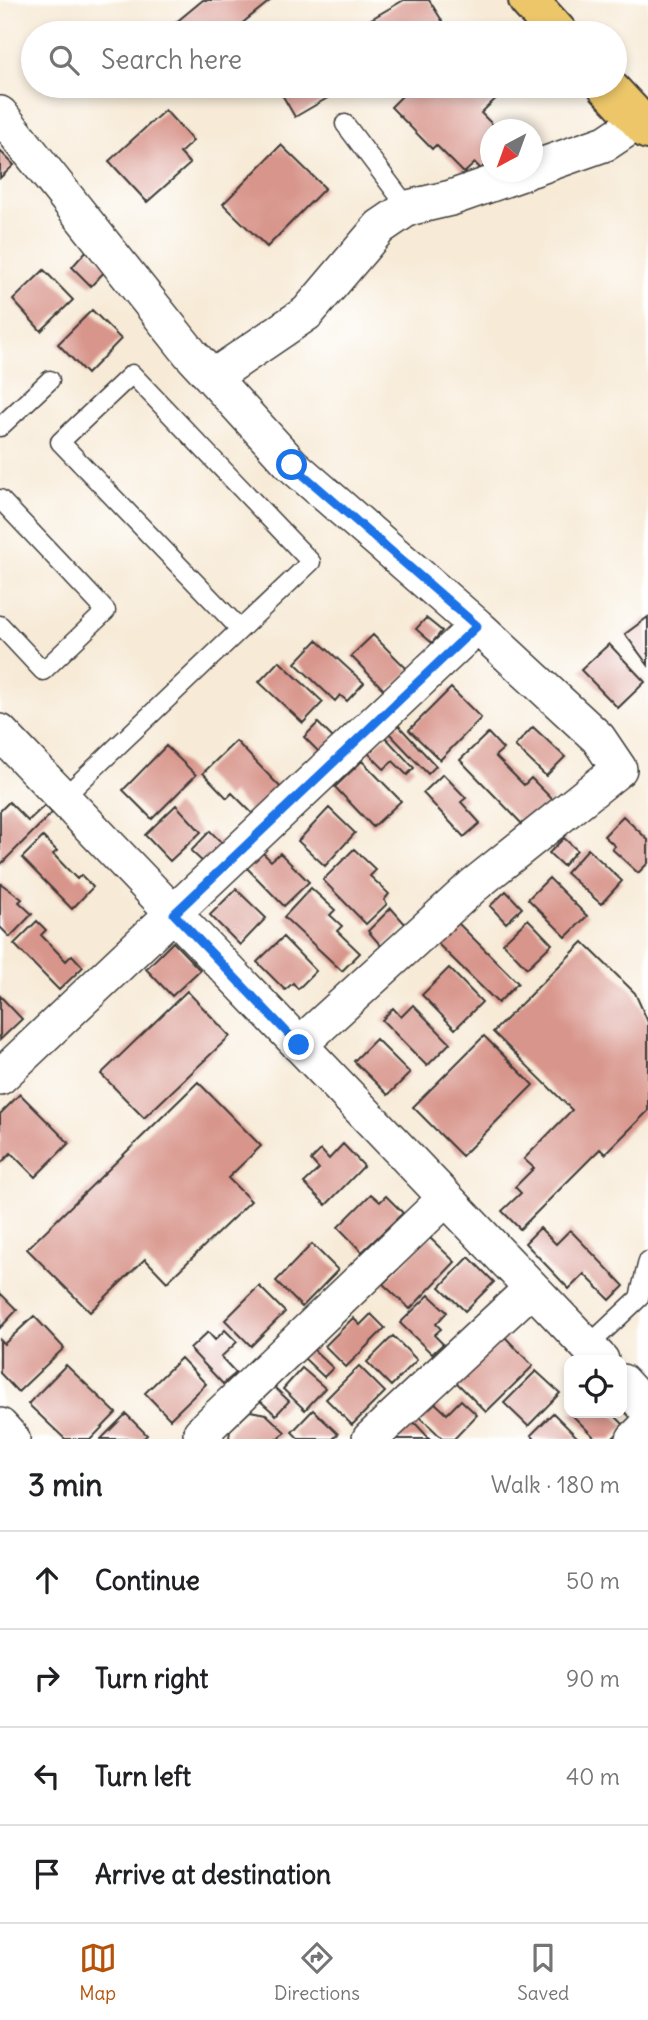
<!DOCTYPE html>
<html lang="en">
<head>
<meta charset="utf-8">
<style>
  :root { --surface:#fff; --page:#f6f6f6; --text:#202124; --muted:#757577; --line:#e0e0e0; --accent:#b45309 }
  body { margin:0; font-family:Delius,sans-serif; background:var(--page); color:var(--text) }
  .controls { position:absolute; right:21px; bottom:21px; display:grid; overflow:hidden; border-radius:14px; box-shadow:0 4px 10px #0003 }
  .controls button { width:63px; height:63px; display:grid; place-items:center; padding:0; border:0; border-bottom:2px solid var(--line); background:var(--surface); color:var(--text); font:35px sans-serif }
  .compass { position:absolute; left:480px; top:119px; width:63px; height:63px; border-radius:50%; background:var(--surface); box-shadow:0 4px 10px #0003; rotate:221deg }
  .stop { position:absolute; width:21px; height:21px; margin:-16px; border:5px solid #1a73e8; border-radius:50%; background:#fff }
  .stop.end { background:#1a73e8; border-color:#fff; box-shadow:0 2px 7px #0008 }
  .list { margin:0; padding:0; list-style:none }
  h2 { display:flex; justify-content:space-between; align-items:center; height:91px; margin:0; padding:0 28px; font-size:30px }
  h2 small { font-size:23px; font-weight:400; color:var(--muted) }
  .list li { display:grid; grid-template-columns:46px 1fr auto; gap:21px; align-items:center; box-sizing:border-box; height:98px; padding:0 28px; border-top:2px solid var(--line) }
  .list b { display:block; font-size:26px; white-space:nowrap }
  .list em { font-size:23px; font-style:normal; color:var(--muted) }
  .icon { flex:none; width:38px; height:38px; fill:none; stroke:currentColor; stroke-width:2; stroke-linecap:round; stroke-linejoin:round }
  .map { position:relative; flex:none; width:648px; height:1439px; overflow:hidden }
  .search { position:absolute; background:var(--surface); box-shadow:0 4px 10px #0003; left:21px; right:21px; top:21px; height:77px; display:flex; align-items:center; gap:18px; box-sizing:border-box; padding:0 24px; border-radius:38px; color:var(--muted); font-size:26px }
  .sheet { height:483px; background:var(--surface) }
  nav { display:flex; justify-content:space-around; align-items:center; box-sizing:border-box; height:98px; border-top:2px solid var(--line); background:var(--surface); font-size:19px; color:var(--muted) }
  nav a { display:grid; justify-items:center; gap:4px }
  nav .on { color:var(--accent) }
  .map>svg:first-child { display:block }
  .building { fill:#d8958b }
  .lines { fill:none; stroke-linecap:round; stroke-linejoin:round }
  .lane-casing { stroke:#3d3b38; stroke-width:21 }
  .street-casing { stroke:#3d3b38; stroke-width:38 }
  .highway-casing { stroke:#3d3b38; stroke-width:42 }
  .lane { stroke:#fff; stroke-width:18 }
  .street { stroke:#fff; stroke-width:35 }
  .highway { stroke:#ecc669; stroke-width:38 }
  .route { stroke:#1a73e8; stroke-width:9 }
</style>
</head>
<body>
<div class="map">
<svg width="648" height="1439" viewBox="0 0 648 1439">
  <rect width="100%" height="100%" fill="#fff"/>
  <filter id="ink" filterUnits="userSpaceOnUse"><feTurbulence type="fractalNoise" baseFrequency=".0143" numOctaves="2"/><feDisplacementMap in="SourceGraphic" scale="14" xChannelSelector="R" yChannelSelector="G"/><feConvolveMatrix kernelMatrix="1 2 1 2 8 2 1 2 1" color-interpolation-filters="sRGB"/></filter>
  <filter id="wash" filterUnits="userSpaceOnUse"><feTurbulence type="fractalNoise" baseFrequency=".00686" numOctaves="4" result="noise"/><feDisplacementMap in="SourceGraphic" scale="28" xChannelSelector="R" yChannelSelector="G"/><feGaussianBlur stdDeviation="1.57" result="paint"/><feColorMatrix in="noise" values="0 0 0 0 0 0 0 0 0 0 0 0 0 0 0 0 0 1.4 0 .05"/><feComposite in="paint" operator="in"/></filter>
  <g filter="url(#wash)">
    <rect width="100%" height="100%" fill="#f7ead6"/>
    <g id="blocks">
      <path class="building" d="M203 0H271L230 33H171L168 29Z
        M404 0H429L446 27 436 33H347Z
        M307 23 326 33H290Z
        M277 86H348L295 117Z
        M412 86H509L481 113 498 130H490V159L481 169 475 163 464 173 436 145 432 149 391 107Z
        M165 110 193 141 180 153 190 164 147 202 109 161Z
        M281 145 325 188 267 247 223 204Z
        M0 151 14 165 0 178Z
        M88 249 108 268 91 286 72 267Z
        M44 270 73 300 41 331 13 300Z
        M92 310 121 339 87 374 58 344Z
        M648 617V665L625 634Z
        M426 618 442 631 432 643 416 629Z
        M373 635 409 671 387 693 351 656Z
        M317 640 364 683 347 701 340 695 335 701 295 663Z
        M609 644 645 682 618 708 581 670Z
        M279 661 323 702 303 723 259 682Z
        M451 688 481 718 440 760 409 730Z
        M318 723 336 741 322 755 304 737Z
        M397 724 436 766 428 774 388 732Z
        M533 727 565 757 546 776 515 746Z
        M488 733 503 749 495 756 524 785 531 778 553 800 525 827 460 760Z
        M385 737 414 768 407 775 393 761 384 769 368 753Z
        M236 741 282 789 254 815 232 793 227 798 203 773Z
        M166 746 196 775 152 819 123 790Z
        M362 761 401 801 373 827 335 787Z
        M443 774 466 798 461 802 480 823 464 837 423 793Z
        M9 802 28 821 45 805 52 813 0 865V811Z
        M176 805 201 832 170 861 145 835Z
        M329 808 355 833 325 866 298 841Z
        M623 816 648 840V863L638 873 612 849 615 846 604 836Z
        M210 831 223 844 205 864 191 851Z
        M43 837 57 851 53 854 77 879 81 875 93 887 72 909 22 858Z
        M564 838 577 850 563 866 549 853Z
        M354 849 376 870 370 876 389 894 384 900 387 904 366 924 323 880Z
        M588 849 622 881 601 904 566 873Z
        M263 853 271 861 280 853 309 882 284 906 247 868Z
        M549 878 587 916 566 937 528 899Z
        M0 883 22 899 19 902 32 914 10 937 0 927Z
        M311 888 335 910 330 915 342 926 337 931 360 953 342 971 284 917Z
        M236 889 266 918 240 945 210 915Z
        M506 891 522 908 506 923 490 906Z
        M391 908 406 925 383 948 368 931Z
        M528 919 552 944 527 968 503 943Z
        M37 921 46 930 41 935 66 961 72 955 83 967 59 990 14 944Z
        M457 922 518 983 498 1003 436 942Z
        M283 937 316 971 298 989 293 983 285 990 257 962Z
        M173 942 200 970 172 996 146 969Z
        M583 942 635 993 648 1022V1111L605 1154 600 1149 520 1229 502 1211 521 1193 515 1187 534 1168 524 1159 572 1110 493 1032Z
        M449 968 482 1002 455 1029 422 995Z
        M187 991 230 1036 144 1118 101 1074Z
        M0 996 22 1019 0 1040Z
        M413 1005 450 1043 427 1066 382 1020 393 1008 401 1017Z
        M484 1036 533 1085 462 1156 413 1107Z
        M376 1039 410 1073 388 1095 354 1061Z
        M198 1082 261 1146 228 1178 251 1201 167 1282 145 1259 90 1312 27 1249Z
        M20 1094 69 1143 35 1177 11 1153 0 1164V1114Z
        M343 1144 364 1166 326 1205 304 1183 319 1169 311 1160 321 1150 329 1159Z
        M371 1194 380 1202 386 1196 403 1213 362 1252 338 1227Z
        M540 1228 556 1244 570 1230 624 1286 610 1300 584 1274 569 1289 525 1243Z
        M429 1237 455 1262 410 1309 383 1284Z
        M312 1244 338 1270 302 1307 276 1281Z
        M469 1257 494 1282 465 1311 440 1287Z
        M259 1286 285 1312 251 1346 225 1320Z
        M0 1293 17 1310 0 1328Z
        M429 1295 447 1312 436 1324 441 1329 434 1335 443 1344 432 1354 400 1323Z
        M371 1314 385 1328 346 1367 325 1346 353 1318 360 1325Z
        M34 1316 64 1348 18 1392 0 1373V1340L4 1344Z
        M225 1330 237 1342 221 1357 236 1373 223 1384 190 1349 208 1332 215 1340Z
        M393 1336 417 1360 391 1386 367 1362Z
        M504 1336 533 1366 486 1412 456 1382Z
        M311 1347 333 1368 324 1377 302 1356Z
        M181 1358 206 1384 170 1419 145 1393Z
        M66 1365 116 1413 91 1439H65L28 1404Z
        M359 1366 385 1392 352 1425 326 1399Z
        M302 1368 325 1388 305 1410 283 1389Z
        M536 1371 560 1393 528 1426 504 1403Z
        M272 1385 289 1401 276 1415 259 1400Z
        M461 1400 477 1415 454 1439H443L420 1417 434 1402 447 1414Z
        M313 1410 338 1434 333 1439H299L292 1432Z
        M250 1411 266 1414 285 1432 278 1439H229L230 1430Z
        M553 1413 579 1439H535L531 1435Z
        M570 1413H612L625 1426 612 1439H596Z
        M126 1414 147 1435 143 1439H101Z
        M412 1420 430 1439H393Z"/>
    </g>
  </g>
  <g filter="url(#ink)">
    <use href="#blocks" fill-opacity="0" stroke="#3d3b38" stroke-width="2"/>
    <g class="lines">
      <g class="lane-casing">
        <path id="lane" d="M345 124 408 208
          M0 427 50 380
          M0 499 106 611 43 671 0 625
          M63 798 311 562 132 374 60 442 240 629
          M588 1346 639 1298 648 1261"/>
      </g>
      <g class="street-casing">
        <path id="street" d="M0 114 190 353 292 465 477 626 598 738 619 769 473 886 299 1045
          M532 169 606 143 639 121
          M213 377 307 313 380 227 408 208 451 198 525 172
          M0 732 601 1360
          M0 1077 477 626
          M622 1382 648 1410
          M0 1426 12 1439
          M206 1439 201 1433 446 1198
          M370 1439 532 1288
          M634 1439 648 1425"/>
      </g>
      <g class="highway-casing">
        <path id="highway" d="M528 0 558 33
          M607 86 648 130"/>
      </g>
      <use href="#lane" class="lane"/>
      <use href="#street" class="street"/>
      <use href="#highway" class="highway"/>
    </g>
  </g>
  <g class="lines" filter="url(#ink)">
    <path class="route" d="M292 465 477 626 174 914 299 1045"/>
  </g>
</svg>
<div class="controls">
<button><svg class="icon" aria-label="locate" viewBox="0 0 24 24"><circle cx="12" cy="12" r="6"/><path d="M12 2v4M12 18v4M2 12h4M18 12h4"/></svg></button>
</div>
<svg class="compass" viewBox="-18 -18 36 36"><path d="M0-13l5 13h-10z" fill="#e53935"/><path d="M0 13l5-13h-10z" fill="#757577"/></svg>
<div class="stop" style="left:292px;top:465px"></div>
<div class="stop end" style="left:299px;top:1045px"></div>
<div class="search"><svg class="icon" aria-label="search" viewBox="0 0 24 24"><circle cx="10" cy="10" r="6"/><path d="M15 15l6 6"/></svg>Search here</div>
</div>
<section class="sheet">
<h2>3 min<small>Walk · 180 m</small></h2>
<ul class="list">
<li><svg class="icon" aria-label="ahead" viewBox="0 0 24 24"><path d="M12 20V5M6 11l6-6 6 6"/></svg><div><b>Continue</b></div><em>50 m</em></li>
<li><svg class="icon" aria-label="right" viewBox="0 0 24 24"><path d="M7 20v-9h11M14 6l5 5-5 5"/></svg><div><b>Turn right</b></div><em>90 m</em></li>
<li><svg class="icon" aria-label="left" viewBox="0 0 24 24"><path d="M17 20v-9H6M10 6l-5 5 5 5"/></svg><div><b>Turn left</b></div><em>40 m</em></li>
<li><svg class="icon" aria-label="arrive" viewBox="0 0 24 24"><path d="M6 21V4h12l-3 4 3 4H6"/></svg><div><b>Arrive at destination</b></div></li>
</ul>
</section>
<nav>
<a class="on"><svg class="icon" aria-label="map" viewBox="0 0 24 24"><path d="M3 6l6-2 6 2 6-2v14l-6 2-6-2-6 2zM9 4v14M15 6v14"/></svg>Map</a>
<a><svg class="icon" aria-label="directions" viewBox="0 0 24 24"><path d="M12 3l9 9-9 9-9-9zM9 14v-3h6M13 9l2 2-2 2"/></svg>Directions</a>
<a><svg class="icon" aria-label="saved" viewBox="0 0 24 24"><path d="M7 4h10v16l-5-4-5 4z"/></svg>Saved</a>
</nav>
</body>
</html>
